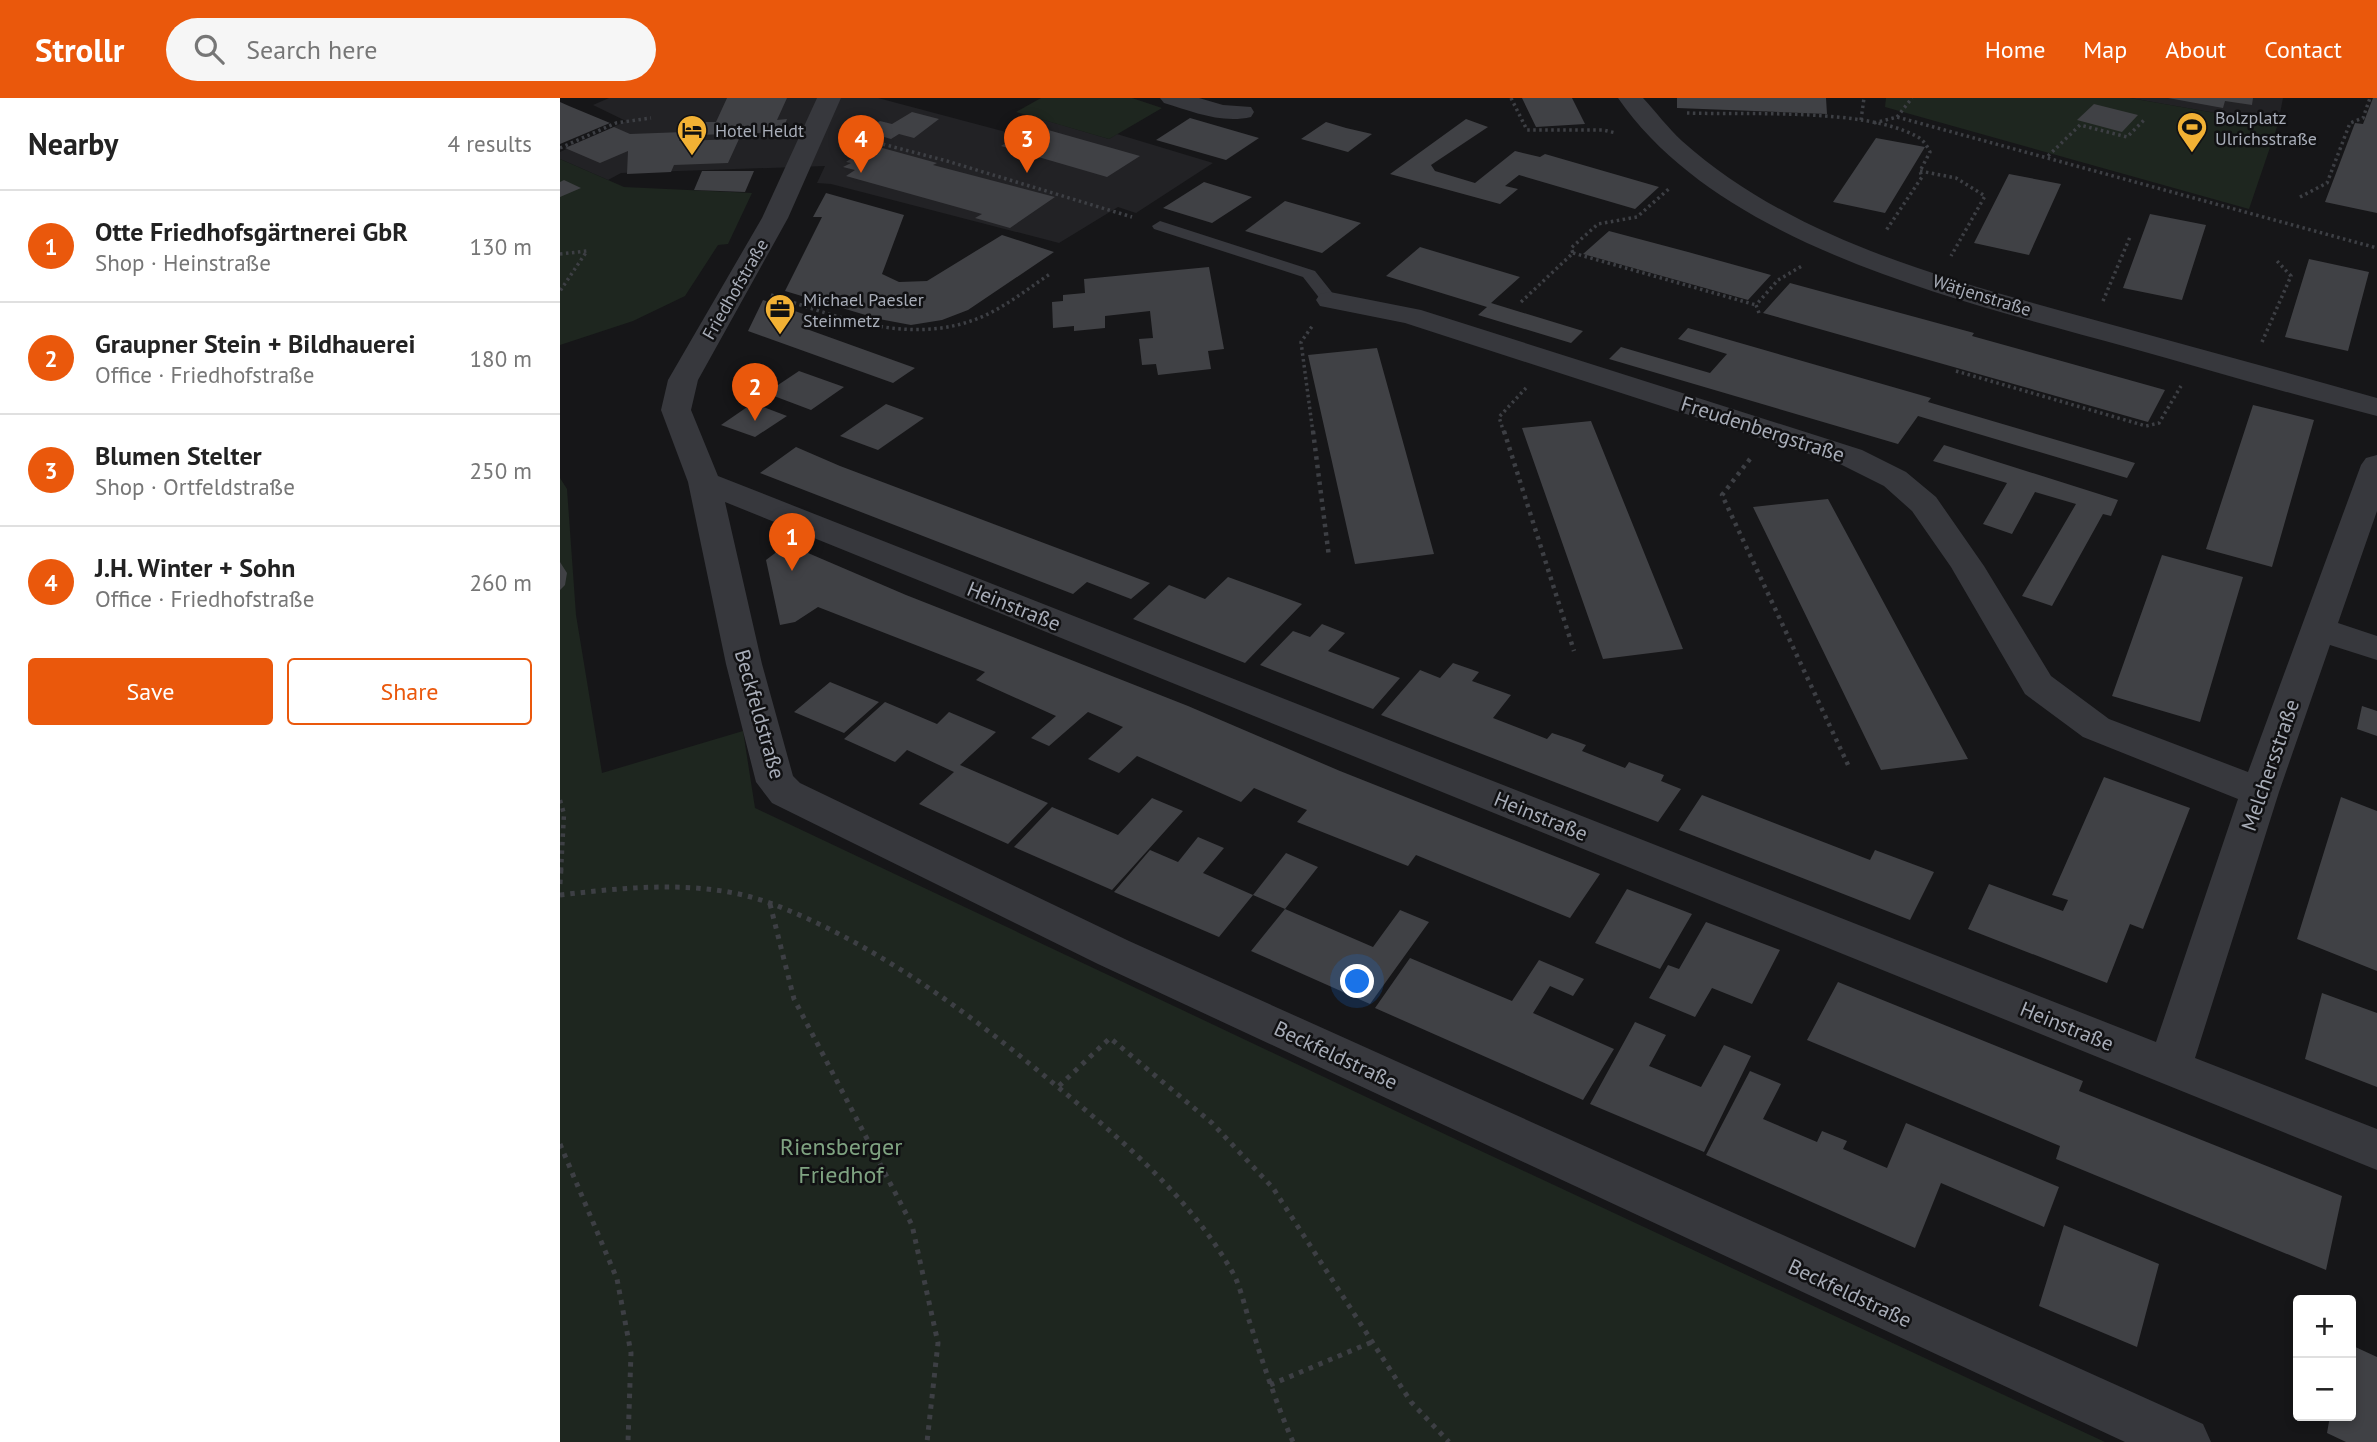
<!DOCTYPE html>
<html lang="en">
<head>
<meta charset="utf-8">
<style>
  :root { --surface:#fff; --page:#f6f6f6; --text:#222; --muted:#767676; --line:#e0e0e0; --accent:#ea580c }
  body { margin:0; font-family:"PT Sans",sans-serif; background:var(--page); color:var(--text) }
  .controls { position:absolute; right:21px; bottom:21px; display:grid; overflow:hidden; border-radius:7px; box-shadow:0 4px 10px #0003 }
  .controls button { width:63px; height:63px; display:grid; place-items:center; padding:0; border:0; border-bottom:2px solid var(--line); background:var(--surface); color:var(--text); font:35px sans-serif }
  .you { position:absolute; left:798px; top:884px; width:24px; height:24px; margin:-18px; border:5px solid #fff; border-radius:50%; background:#1a73e8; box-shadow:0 0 0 10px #1a73e833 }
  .badge { display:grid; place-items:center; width:46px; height:46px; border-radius:50%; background:var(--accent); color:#fff; font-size:23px; font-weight:700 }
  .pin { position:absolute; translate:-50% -58px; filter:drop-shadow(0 2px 4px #0008) }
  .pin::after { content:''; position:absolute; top:37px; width:24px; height:21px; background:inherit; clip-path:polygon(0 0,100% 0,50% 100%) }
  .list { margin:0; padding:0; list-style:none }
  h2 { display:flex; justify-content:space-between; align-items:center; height:91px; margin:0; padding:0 28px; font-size:30px }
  h2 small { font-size:23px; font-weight:400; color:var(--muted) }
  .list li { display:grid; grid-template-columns:46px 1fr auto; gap:21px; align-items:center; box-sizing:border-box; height:112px; padding:0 28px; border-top:2px solid var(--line) }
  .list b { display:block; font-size:26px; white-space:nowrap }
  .list p { margin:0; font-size:23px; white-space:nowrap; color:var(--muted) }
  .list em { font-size:23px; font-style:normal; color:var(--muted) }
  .actions { display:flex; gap:14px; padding:21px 28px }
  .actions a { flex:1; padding:16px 0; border:2px solid var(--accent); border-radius:7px; text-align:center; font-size:24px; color:var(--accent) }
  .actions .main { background:var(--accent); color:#fff }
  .icon { flex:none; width:38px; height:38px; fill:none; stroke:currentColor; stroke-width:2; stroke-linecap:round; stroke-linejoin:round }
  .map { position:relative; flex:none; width:1817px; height:1344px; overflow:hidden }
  header { display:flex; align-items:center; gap:42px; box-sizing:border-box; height:98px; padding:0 35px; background:var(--accent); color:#fff }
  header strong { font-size:33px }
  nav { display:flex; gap:38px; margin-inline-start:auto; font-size:24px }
  .search { width:490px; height:63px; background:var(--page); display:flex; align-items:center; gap:18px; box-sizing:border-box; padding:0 24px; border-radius:38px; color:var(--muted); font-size:26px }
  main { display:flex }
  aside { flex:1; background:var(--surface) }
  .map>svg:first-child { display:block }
  .built { fill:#222225 }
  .green { fill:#1e261f }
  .building { fill:#404145 }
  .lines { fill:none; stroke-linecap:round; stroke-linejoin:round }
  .path-far2 { stroke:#3d3f44; stroke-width:3.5; stroke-dasharray:2.5 3.5; stroke-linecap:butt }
  .path-far1 { stroke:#3d3f44; stroke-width:4.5; stroke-dasharray:3.5 5; stroke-linecap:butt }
  .path { stroke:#3d3f44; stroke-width:5; stroke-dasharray:4.5 6; stroke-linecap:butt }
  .lane { fill:#37383d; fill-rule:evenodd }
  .street { fill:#37383d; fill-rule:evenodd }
  .labels { text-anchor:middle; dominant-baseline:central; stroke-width:5; stroke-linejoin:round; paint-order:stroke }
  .far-poi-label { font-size:18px; fill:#a8adb8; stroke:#111113; text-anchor:start }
  .far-street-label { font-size:18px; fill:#a8adb8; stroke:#111113 }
  .street-label { font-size:21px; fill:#a8adb8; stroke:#111113 }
  .near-park-label { font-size:24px; fill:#7fa381; stroke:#111113 }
</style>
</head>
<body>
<header>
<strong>Strollr</strong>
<div class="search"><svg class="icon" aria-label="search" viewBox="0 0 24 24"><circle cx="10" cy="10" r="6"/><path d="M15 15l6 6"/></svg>Search here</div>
<nav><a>Home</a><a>Map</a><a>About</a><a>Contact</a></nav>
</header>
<main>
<aside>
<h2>Nearby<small>4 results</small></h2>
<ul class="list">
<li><span class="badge">1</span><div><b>Otte Friedhofsgärtnerei GbR</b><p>Shop · Heinstraße</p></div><em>130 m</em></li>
<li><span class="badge">2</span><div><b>Graupner Stein + Bildhauerei</b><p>Office · Friedhofstraße</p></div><em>180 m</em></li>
<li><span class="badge">3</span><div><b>Blumen Stelter</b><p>Shop · Ortfeldstraße</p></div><em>250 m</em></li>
<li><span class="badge">4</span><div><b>J.H. Winter + Sohn</b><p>Office · Friedhofstraße</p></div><em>260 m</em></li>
</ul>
<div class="actions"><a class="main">Save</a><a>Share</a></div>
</aside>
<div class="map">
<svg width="1817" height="1344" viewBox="0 0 1817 1344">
  <rect width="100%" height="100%" fill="#161618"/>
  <path class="built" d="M49 0H318L446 34 471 18 549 41 557 36 653 65 576 115 558 109 499 145 271 86 257 85 265 68 61 75 48 82 0 61V54L66 23 33 7Z
    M1570 0H1723L1718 26Z"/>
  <path class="green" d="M481 0H572L602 10 549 41 456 14Z
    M1326 0H1570L1718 26 1689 111 1325 9Z
    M0 61 64 89 192 95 168 146 158 147 125 198 73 223 0 247Z
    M0 380 7 391 16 517 42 675 183 633 195 710 893 1040 1545 1344H0Z"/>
  <path class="building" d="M167 0H227L217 22 227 21 222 34 137 37 144 24H156Z
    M962 0H1012L1025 26 976 29Z
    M1117 0H1266L1267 16 1117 10Z
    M1608 0H1693L1692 7 1665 3 1663 10Z
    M1813 0H1817V115L1765 104 1795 25 1803 26Z
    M0 4 9 8 50 25 0 46Z
    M1534 6 1578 17 1562 34 1517 22Z
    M352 14 379 21 354 40 339 36 331 41 303 33 320 23 332 26Z
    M630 20 699 40 666 62 596 42Z
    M906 21 928 29 871 67 875 73 915 85 955 53 980 59 985 56 1099 89 1075 111 959 77 945 88 958 91 940 106 830 76Z
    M766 24 786 30 812 36 788 54 741 41Z
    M474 28 580 58 547 79 441 48Z
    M54 29 70 36 124 34 119 43 179 41 168 65 114 67 111 74 67 76 68 53 40 65 5 50Z
    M1316 40 1365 49 1325 115 1273 104Z
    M297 43 377 65 373 67 495 99 450 130 415 120 422 116 286 78 295 72 283 69 291 65 286 64 292 60 287 58 294 54 290 53 296 49 290 47Z
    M142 73H194L185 94 134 92Z
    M1449 76 1501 86 1469 157 1414 145Z
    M4 82 21 90 0 99V84Z
    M644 84 692 99 652 125 603 110Z
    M266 95 344 117 322 176 339 184 367 183 442 137 494 154 408 212 382 222 351 227 319 221 225 193 262 119H253Z
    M725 103 801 125 762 155 685 133Z
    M1590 116 1646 127 1622 202 1563 190Z
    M1049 133 1128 154 1211 177 1188 202 1023 156Z
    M860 149 960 179 931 205 1023 233 1011 245 918 217 927 209 826 178Z
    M1749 161 1809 174 1788 253 1725 239Z
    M649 169 664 251 648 253 651 271 598 277 596 266 582 267 579 241 593 240 590 213 545 218V230L514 233V228L493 230 492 204 503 203V197L525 195 524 181Z
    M1230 185 1414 235 1412 238 1605 292 1588 324 1203 215Z
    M203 202 255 220 241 229 355 270 333 285 188 233Z
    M1128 230 1371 300 1368 304 1575 365 1567 380 1358 318 1338 346 1049 261 1061 249 1150 275 1167 256 1118 241Z
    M817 250 874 456 795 466 748 257Z
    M239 273 284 289 251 312 206 295Z
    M193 305 227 318 195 339 161 327Z
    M326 306 364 320 318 352 280 338Z
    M1693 307 1754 322 1712 469 1646 451Z
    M1031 323 1123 551 1043 561 962 330Z
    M1384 347 1558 402 1551 418 1543 416 1492 508 1462 498 1516 406 1475 394 1452 436 1423 426 1447 385 1373 363Z
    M236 349 280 368 590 485 571 501 527 484 513 496 200 375Z
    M1268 401 1408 661 1321 672 1193 409Z
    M227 446 346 497 628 608 780 673 1040 776 1010 820 856 757 848 768 737 724 747 712 694 690 681 704 577 658 559 675 528 661 563 629 528 614 489 648 471 640 496 618 416 582 425 574 258 509 235 524 220 527 206 462Z
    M1602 457 1683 479 1640 624 1552 598Z
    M0 464 7 475 5 487 0 492Z
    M668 479 742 506 685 565 573 521 609 487 645 501Z
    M762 526 785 535 768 553 840 580 813 611 700 567 733 533 750 539Z
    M893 565 919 574 912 583 951 597 933 620 987 641 992 635 1010 641 1026 647 1022 653 1065 670 1069 664 1104 677 1101 683 1121 691 1098 724 821 617 860 572 880 580Z
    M270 584 319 604 284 635 234 614Z
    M325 604 377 626 389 614 436 634 400 667 488 705 448 746 359 706 394 674 347 652 335 664 284 641Z
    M1802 608 1817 613V638L1797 631Z
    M1544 679 1630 710 1583 831 1570 826 1547 885 1408 831 1429 786 1503 813 1508 802 1492 797Z
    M1142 697 1310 762 1315 752 1374 774 1350 822 1119 732Z
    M1781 699 1817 713V873L1737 841Z
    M592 700 623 713 552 792 454 749 492 709 558 737Z
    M638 739 664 750 643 775 693 797 659 839 554 794 590 752 618 764Z
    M726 755 758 769 725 811 813 849 840 812 869 824 810 906 691 853 725 811 693 797Z
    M1067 791 1132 816 1100 871 1035 845Z
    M1146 824 1220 852 1192 906 1152 890 1135 919 1089 900 1108 867 1119 871Z
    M850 860 952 903 979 862 1024 881 1013 898 990 888 973 915 1054 951 1023 1002 815 910Z
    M1278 884 1523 983 1519 993 1782 1098 1766 1172 1496 1061 1500 1048 1247 942Z
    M1762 895 1817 915V989L1745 961Z
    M1075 924 1106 937 1089 968 1141 989 1164 947 1191 958 1144 1054 1030 1006Z
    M1190 973 1221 986 1203 1021 1257 1044 1262 1033 1287 1043 1283 1051 1327 1070 1346 1025 1499 1089 1484 1129 1381 1085 1355 1150 1146 1057Z
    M1504 1127 1599 1166 1577 1249 1479 1208Z
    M1791 1247 1817 1259V1344H1786L1767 1335 1770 1318H1791Z"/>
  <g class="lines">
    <path class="path-far2" d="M951 0 967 32H1043L1056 35
      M1127 15C1188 17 1304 10 1356 38 1363 41 1367 48 1370 54L1360 73 1362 79 1325 134
      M1337 19 1352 0
      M1301 22 1304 0
      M1314 25 1337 19 1817 150
      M288 37 387 63 572 119
      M0 50 56 25 91 20
      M1488 58 1520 27 1567 39 1585 21
      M1360 73 1396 80 1425 98 1391 158
      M1740 99 1767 85 1790 25 1803 20 1810 0
      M1013 155 1196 207
      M0 156 27 153 0 193
      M211 197C281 220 354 250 426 217 449 206 469 190 490 176
      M1543 203 1570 139
      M961 204 1013 155 1011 150 1038 126 1077 119 1111 89
      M1199 215 1196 207 1218 182 1242 168
      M1702 244 1731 178 1717 163
      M1396 273 1586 328 1599 325 1621 288
      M753 335 741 244 753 227
      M944 335 939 319 966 290"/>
    <path class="path-far1" d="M753 333 769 459
      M944 333 1014 553
      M1190 361 1162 397 1289 669
      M0 702 4 716 1 772"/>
    <path class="path" d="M0 786 1 771
      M0 797C69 789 144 781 210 805 316 845 413 918 499 990 562 1042 628 1098 670 1170 680 1185 684 1207 690 1225 703 1265 716 1305 733 1344
      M210 806 234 901 352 1127 378 1245 367 1344
      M499 988 550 940 652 1025 713 1090 851 1304 889 1344
      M0 1046 57 1181 71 1255 68 1344
      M710 1287 812 1244"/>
    <path class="lane" d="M600 123 755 173 778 202 770 207 764 206 743 179 594 131 592 128Z"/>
    <path class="street" d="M257 0H281L228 120 138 282 131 312 158 378 1596 944 1678 701 1523 639 1465 596 1391 469 1352 413 1324 388 1280 366 845 225 760 208 756 202 760 196 770 194 861 212 1302 352 1346 374 1376 399 1424 468 1491 578 1549 621 1688 674 1801 367 1806 360 1817 357V413L1778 525 1817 538V562L1770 547 1719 694 1635 960 1817 1031V1072L165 404 202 566 233 678 240 685 569 843 1643 1326 1651 1344H1565L538 866 212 705 196 684 166 566 128 384 101 312 108 282 202 120Z
      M600 0H639L663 7 691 9 694 14 691 19C661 26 631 13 604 5Z
      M1058 0H1083C1096 14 1108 30 1122 43 1234 143 1390 182 1531 221 1626 247 1722 273 1817 300V318C1733 297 1650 272 1567 249 1402 203 1161 149 1058 0Z"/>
  </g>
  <defs>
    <g id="stadium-pin" transform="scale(1.575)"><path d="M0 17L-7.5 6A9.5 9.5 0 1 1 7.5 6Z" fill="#f2b134" stroke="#111113"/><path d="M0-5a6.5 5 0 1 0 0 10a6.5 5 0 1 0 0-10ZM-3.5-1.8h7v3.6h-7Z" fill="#111"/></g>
    <g id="hotel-pin" transform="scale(1.575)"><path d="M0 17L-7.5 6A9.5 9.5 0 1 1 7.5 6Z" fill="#f2b134" stroke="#111113"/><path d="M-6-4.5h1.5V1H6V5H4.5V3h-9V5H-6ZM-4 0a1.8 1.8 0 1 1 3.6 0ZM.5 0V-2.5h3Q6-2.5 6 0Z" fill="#111"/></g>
    <g id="office-pin" transform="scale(1.575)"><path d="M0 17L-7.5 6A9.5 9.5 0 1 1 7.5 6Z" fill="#f2b134" stroke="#111113"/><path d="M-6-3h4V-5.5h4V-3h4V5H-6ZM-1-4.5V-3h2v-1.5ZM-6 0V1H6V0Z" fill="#111"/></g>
  </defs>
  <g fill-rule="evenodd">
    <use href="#stadium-pin" x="1632" y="29"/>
    <use href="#hotel-pin" x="132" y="32"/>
    <use href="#office-pin" x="220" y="211"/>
  </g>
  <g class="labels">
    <g class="far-poi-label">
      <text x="1655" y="19">Bolzplatz<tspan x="1655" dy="21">Ulrichsstraße</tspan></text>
      <text x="155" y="32">Hotel Heldt</text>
      <text x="243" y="201">Michael Paesler<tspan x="243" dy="21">Steinmetz</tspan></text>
    </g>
    <g class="far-street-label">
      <text transform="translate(175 191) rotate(-60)">Friedhofstraße</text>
      <text transform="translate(1422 197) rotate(17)">Wätjenstraße</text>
    </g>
    <g class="street-label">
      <text transform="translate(1203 331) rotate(18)">Freudenbergstraße</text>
      <text transform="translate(454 508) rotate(22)">Heinstraße</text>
      <text transform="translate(200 616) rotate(74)">Beckfeldstraße</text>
      <text transform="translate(1710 667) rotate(-71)">Melchersstraße</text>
      <text transform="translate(981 718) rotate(22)">Heinstraße</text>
      <text transform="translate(1507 928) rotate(22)">Heinstraße</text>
      <text transform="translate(776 957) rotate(25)">Beckfeldstraße</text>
      <text transform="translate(1290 1195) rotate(25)">Beckfeldstraße</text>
    </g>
    <g class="near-park-label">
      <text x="281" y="1048">Riensberger<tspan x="281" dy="28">Friedhof</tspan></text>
    </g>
  </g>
</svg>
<div class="controls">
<button>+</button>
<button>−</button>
</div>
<div class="you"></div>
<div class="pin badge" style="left:232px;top:473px">1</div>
<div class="pin badge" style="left:195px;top:323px">2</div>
<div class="pin badge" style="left:467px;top:75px">3</div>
<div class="pin badge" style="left:301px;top:75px">4</div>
</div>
</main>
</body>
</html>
